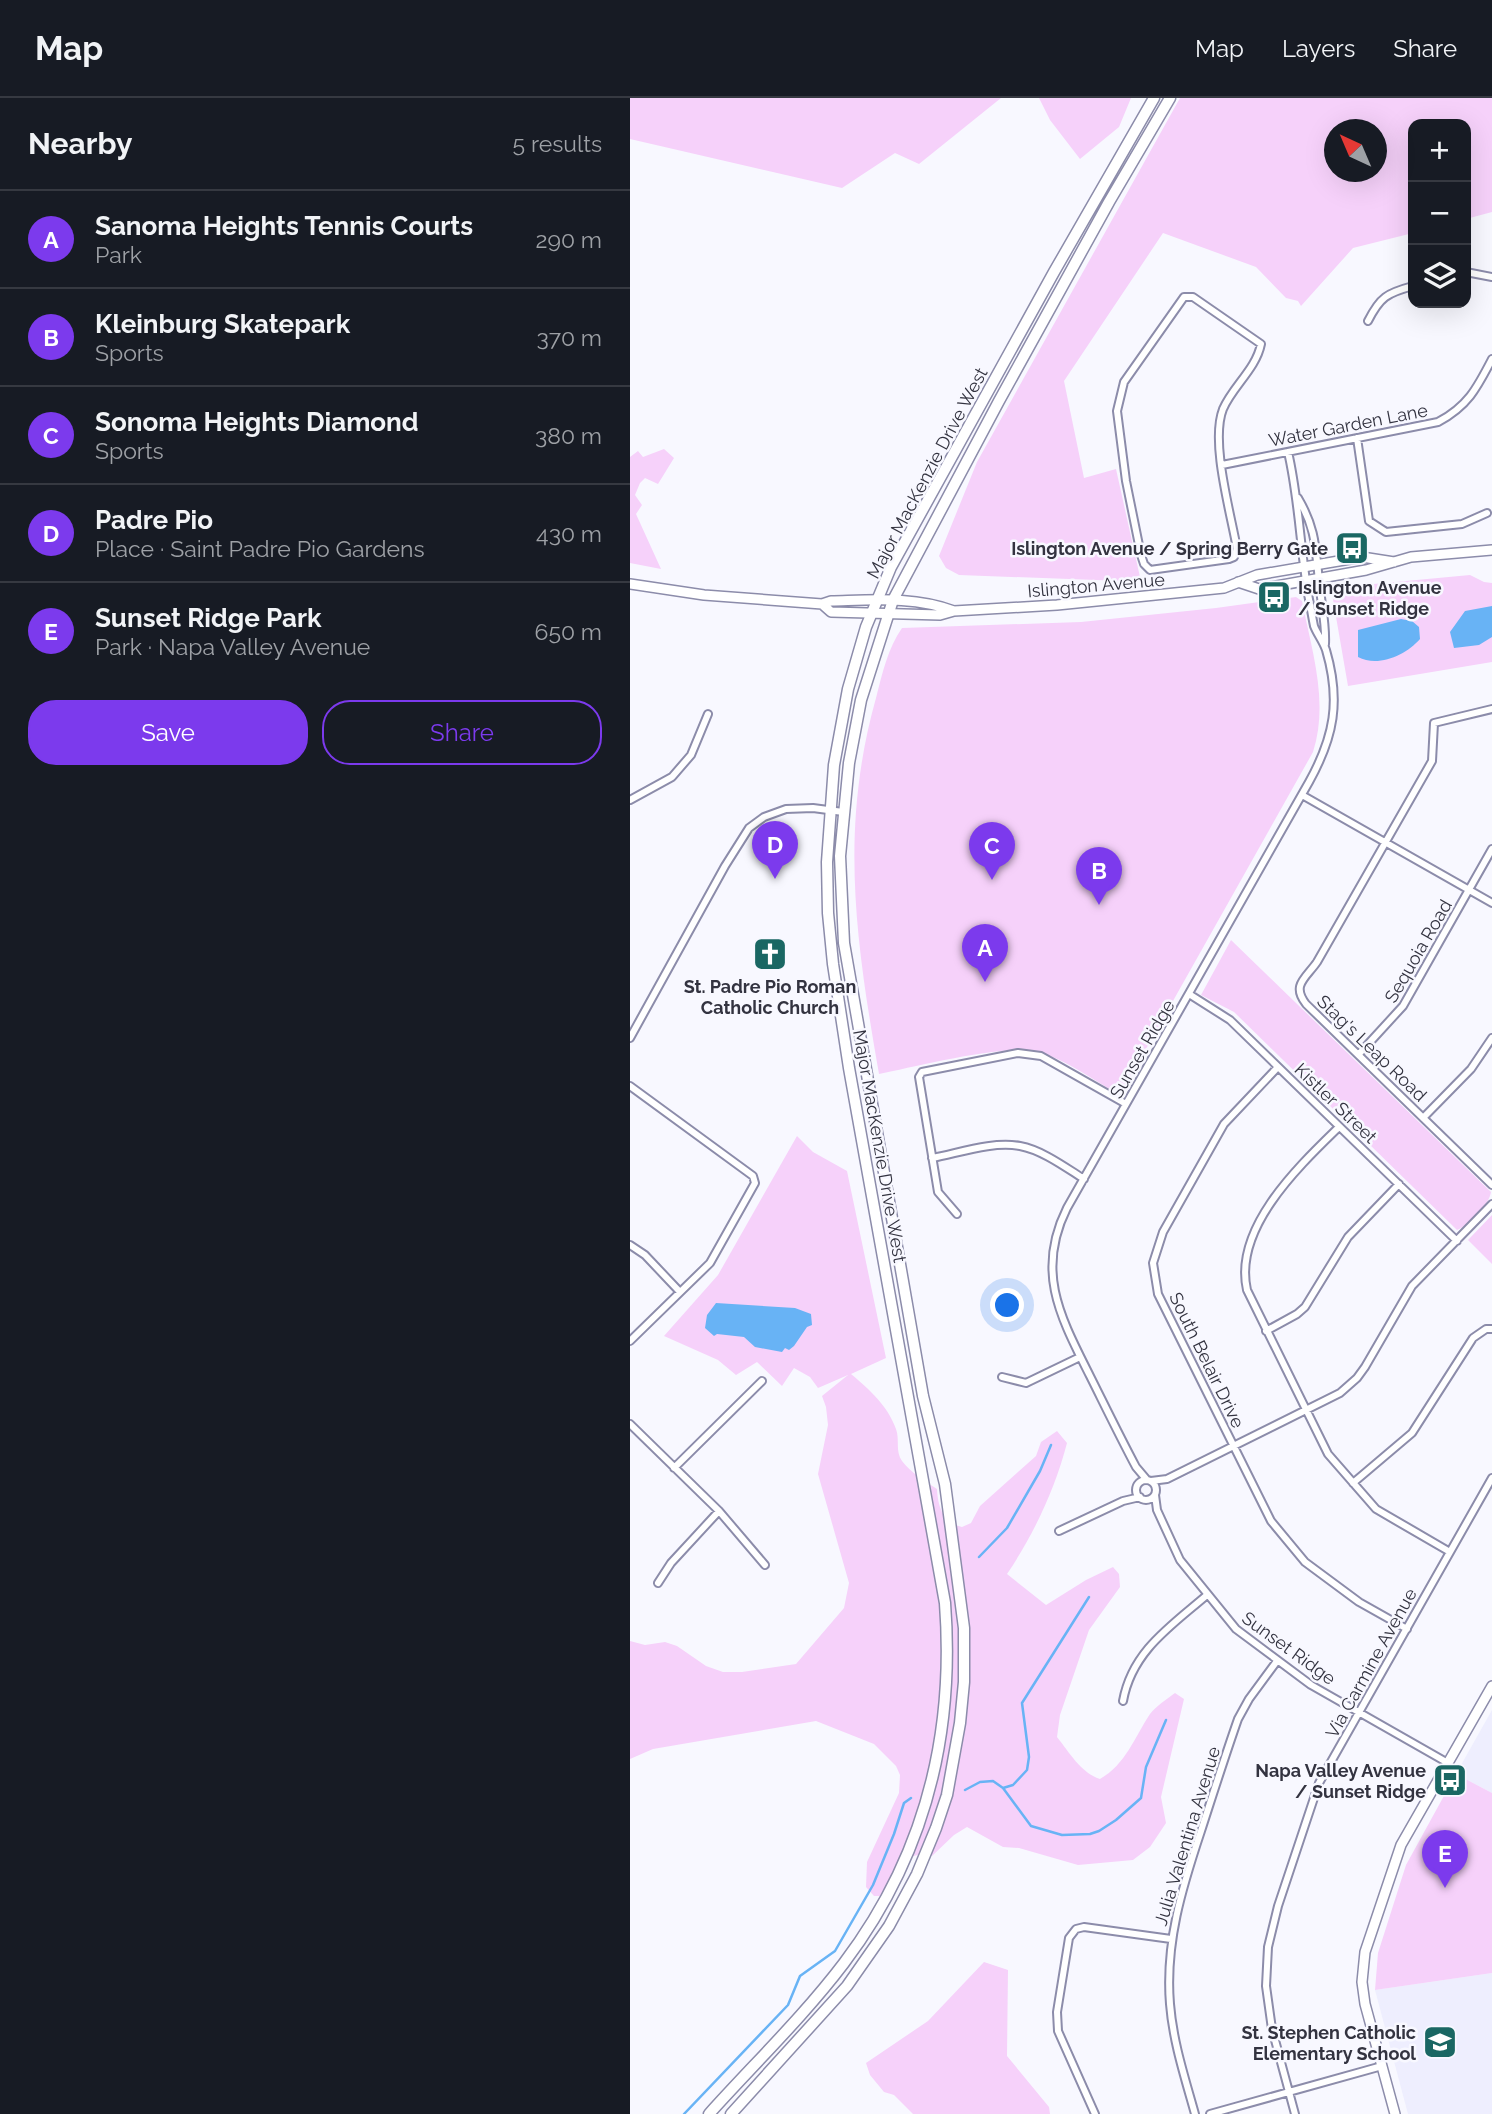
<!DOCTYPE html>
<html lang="en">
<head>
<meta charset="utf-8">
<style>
  :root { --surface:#171b24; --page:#242831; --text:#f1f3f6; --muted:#9ea1a6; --line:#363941; --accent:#7c3aed }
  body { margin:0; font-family:Raleway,sans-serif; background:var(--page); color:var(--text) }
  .controls { position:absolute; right:21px; top:21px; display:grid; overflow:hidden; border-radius:14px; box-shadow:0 7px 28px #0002 }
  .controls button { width:63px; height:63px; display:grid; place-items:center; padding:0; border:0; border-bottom:2px solid var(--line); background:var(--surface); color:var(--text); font:35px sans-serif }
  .compass { position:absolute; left:694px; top:21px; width:63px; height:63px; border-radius:50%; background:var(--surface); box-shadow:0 7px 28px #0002; rotate:316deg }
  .you { position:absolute; left:378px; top:1208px; width:24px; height:24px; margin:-18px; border:5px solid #fff; border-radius:50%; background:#1a73e8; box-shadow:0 0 0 10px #1a73e833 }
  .badge { display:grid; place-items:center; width:46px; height:46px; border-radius:50%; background:var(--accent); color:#fff; font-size:23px; font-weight:700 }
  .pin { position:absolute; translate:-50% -58px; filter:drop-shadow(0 2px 4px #0008) }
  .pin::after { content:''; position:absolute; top:37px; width:24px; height:21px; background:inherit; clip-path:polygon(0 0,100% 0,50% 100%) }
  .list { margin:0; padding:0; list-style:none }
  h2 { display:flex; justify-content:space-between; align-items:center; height:91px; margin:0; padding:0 28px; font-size:30px }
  h2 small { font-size:23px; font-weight:400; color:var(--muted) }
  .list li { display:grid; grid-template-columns:46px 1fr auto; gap:21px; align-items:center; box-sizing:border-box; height:98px; padding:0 28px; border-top:2px solid var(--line) }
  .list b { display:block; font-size:26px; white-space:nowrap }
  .list p { margin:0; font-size:23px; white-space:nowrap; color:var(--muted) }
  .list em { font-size:23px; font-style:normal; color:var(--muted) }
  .actions { display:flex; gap:14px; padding:21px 28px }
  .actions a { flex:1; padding:16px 0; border:2px solid var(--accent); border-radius:28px; text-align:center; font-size:24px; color:var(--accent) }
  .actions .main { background:var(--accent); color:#fff }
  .icon { flex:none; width:38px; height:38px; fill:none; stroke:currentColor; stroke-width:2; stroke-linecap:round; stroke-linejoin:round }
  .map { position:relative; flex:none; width:862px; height:2016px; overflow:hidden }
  header { display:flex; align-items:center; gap:42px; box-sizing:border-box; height:98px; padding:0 35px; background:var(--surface); border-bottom:2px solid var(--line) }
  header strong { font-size:33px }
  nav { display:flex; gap:38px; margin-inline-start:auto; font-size:24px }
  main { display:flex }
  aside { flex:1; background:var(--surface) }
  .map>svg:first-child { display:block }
  .built { fill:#eeeefe }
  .green { fill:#f6d1fa; fill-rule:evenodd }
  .water { fill:#68b3f5 }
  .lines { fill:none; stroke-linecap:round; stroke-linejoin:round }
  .stream { stroke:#68b3f5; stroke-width:2.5 }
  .street-casing { stroke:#8c8caa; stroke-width:10 }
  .secondary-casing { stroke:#8c8caa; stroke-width:12 }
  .primary-casing { stroke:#8c8caa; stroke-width:13 }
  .street { stroke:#fff; stroke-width:6 }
  .secondary { stroke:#fff; stroke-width:9 }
  .primary { stroke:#fff; stroke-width:10 }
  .labels { text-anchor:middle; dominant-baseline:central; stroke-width:5; stroke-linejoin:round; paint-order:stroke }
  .street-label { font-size:18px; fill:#333340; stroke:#f8f8ff }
  .poi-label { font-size:18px; font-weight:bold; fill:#333340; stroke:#f8f8ff; text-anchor:end }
</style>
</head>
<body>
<header>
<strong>Map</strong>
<nav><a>Map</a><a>Layers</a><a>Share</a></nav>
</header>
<main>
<aside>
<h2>Nearby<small>5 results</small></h2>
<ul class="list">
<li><span class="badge">A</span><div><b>Sanoma Heights Tennis Courts</b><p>Park</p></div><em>290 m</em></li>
<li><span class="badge">B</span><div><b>Kleinburg Skatepark</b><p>Sports</p></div><em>370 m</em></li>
<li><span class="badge">C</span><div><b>Sonoma Heights Diamond</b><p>Sports</p></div><em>380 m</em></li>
<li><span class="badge">D</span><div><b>Padre Pio</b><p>Place · Saint Padre Pio Gardens</p></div><em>430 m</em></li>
<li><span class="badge">E</span><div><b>Sunset Ridge Park</b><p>Park · Napa Valley Avenue</p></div><em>650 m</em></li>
</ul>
<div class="actions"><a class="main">Save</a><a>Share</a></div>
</aside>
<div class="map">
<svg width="862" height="2016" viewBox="0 0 862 2016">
  <rect width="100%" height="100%" fill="#f8f8ff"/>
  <path class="built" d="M862 1612V1695L826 1676Z
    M862 1875V2016H778L745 1892Z"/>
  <path class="green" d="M0 0H371L289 66 265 55 212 90 0 41Z
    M409 0H501L489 29 450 61 420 22Z
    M550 0H862V114L836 121V26H783V135L723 150 671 208 668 203 656 200 626 169 533 135 434 283 454 380 486 371 510 479 493 483 329 477 316 470 309 458 347 364ZM704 32H746V74H704Z
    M34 351 44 360 28 386 15 380 10 385 5 397 12 407 6 416 31 471 0 465V359L8 353 13 359Z
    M840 477 854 484 862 485V564L718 588 701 490Z
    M666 499 672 503C682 554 699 604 683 654L494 990 488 996 486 995C462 981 436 962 409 954 377 945 285 969 249 976 226 844 209 732 246 600 252 576 258 550 272 530L451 524 586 510Z
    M601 842 861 1094C859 1107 839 1127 827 1132L604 914 571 897Z
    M167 1038 183 1054 217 1073 256 1260 221 1276C239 1291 258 1308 266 1331 270 1342 265 1353 272 1363 281 1375 295 1383 307 1391 308 1410 313 1424 332 1429L341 1425 350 1408 406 1358 411 1344 427 1333 437 1345C425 1391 404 1436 377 1476L416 1507 456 1482 483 1469 489 1476 490 1489 459 1532 430 1617 427 1639C439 1654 451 1675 470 1681 496 1666 504 1640 520 1616 526 1608 537 1601 545 1595L554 1601 531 1699 536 1725 520 1749 503 1762 448 1767 389 1750 373 1749 337 1729 324 1737 302 1758C275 1750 262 1778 250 1798H244L236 1789 237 1764 269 1695 270 1677 266 1668 244 1646 186 1623 23 1651 0 1661V1543L15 1547 35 1544 47 1548 76 1568 93 1574H112L166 1566 214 1510 219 1485 188 1376 198 1327 196 1309 192 1298 218 1277 188 1290 180 1279 164 1270 152 1288 127 1264 106 1277 88 1262 34 1238 88 1177Z
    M862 1117V1166L838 1142Z
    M826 1676 862 1695V1875L745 1892 748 1855 776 1767Z
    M354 1864 378 1872 377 1958 419 2009 420 2016H283L264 1997 254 1994 240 1977 236 1965 298 1923Z"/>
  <path class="water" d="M862 508V539L849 547 824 550 820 534 835 513Z
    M771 521 782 523 789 529 790 541C776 557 748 570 728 559V532Z
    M86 1205 165 1210 181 1216 182 1227 177 1229 164 1248 159 1252 155 1250 152 1254 125 1249 114 1239 87 1236 84 1238 75 1230 77 1217Z"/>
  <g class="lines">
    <path class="stream" d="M349 1459 377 1430 410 1373 421 1347
      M373 1690 383 1687 397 1672 399 1659 392 1605 459 1499
      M335 1692 350 1684 363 1683 373 1690 401 1728 432 1737 460 1736 469 1733 486 1722 511 1700 516 1669 536 1622
      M54 2016 158 1907 170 1878 205 1853 243 1787 264 1736 274 1705 281 1700"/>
    <g class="street-casing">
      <path id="street" d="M836 174 862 179
        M554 199H563L631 246C626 271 603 288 593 311 580 344 601 416 607 451L604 459 599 461 520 472 514 466 511 457 496 383 487 313 494 284Z
        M738 223C750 199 757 195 783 188
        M727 340 739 423 756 434 832 426 857 415
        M592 367 808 324C838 308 847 290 862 261
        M668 400C688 434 685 454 690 491 692 510 696 527 695 546
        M862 611 804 625 802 663 687 864C676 880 661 887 676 906L862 1087
        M672 697 862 805
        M0 702 42 679 61 657 78 616
        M559 896 600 922 827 1143
        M0 940 95 768 119 730 134 719 156 711 183 710 213 714
        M729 956 773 908 862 751
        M648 969 594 1026 533 1134 523 1165 528 1196 641 1423 675 1464 729 1504 777 1531
        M0 988 123 1078 125 1085 80 1165 0 1243
        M793 1020 841 971 862 940
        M709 1029C669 1068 603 1130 617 1192L698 1356 746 1411 820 1454
        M302 1060C329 1055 362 1043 390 1048 412 1052 435 1069 454 1081
        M327 1116 308 1094 289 979 292 974 388 955 411 958 496 1006
        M0 1147 15 1157 50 1194
        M636 1233 667 1216 675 1209 718 1139 769 1086
        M372 1279 396 1285 450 1259
        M0 1326 89 1413 135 1467
        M44 1370 132 1283
        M517 1382 506 1369C490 1339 475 1308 460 1278 431 1220 405 1174 437 1110L679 684C704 639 711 603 696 552 693 543 687 536 684 528 682 518 680 506 678 496 670 449 669 401 658 354
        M506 1392a10 10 0 1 1 20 0a10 10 0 1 1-20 0Z
        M521 1383 537 1381 710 1295 727 1280 735 1269 782 1188 862 1106
        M723 1385 782 1335 843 1240 856 1231H862
        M525 1397 527 1412 550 1462 606 1531 681 1587 818 1665
        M429 1433 493 1403 510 1399
        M28 1485 41 1465 89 1413
        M493 1603C502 1553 541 1528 577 1497
        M465 2016 428 1933 427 1914 439 1840 446 1831 454 1829 541 1841
        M565 2016C555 1980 543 1944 540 1906 535 1845 552 1790 571 1733 583 1696 595 1658 608 1621L619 1601 647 1563
        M580 2016 752 1968
        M665 2016 642 1931 636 1888 638 1849 648 1808 689 1685 862 1380"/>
    </g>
    <g class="secondary-casing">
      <path id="secondary" d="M608 484 629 491 736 472 781 459 862 452
        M0 486 74 497 192 506 201 503C242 502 285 498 324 513
        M192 506 201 514 310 517 324 513 427 507 594 490 627 477 732 459 764 464
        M765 2016 735 1906 732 1884 735 1854 771 1747 862 1588"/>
    </g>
    <g class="primary-casing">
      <path id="primary" d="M79 2016C124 1966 173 1919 214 1865 295 1758 325 1637 315 1505L219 970 203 866 198 815 197 764 204 667 218 591 236 529 261 469 424 174 524 0
        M101 2016 217 1888 259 1828 287 1776 306 1730 317 1697 330 1625 334 1584V1530L315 1386 293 1298 214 845 210 758 219 665 231 602 263 502 369 303 479 104 540 0"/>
    </g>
    <use href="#street" class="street"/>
    <use href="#secondary" class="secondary"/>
    <use href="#primary" class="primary"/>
  </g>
  <defs>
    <g id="bus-square" transform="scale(1.75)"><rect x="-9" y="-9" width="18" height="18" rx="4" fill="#1a6763" stroke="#f8f8ff"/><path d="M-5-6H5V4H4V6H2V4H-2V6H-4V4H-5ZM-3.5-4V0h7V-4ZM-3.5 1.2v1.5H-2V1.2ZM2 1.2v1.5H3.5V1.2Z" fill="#fff"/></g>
    <g id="church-square" transform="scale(1.75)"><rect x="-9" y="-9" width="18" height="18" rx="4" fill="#1a6763" stroke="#f8f8ff"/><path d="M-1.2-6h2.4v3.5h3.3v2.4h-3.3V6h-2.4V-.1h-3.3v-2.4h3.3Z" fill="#fff"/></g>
    <g id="school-square" transform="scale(1.75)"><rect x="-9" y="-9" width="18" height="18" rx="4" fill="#1a6763" stroke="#f8f8ff"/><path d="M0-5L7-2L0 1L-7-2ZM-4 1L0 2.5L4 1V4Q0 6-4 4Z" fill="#fff"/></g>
  </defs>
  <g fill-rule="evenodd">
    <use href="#bus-square" x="722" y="450"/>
    <use href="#bus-square" x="644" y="499"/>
    <use href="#church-square" x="140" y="856"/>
    <use href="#bus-square" x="820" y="1682"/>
    <use href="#school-square" x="810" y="1944"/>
  </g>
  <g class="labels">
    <g class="street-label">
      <text transform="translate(718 327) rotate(-11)">Water Garden Lane</text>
      <text transform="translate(297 375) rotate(-62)">Major MacKenzie Drive West</text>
      <text transform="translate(466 487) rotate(-5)">Islington Avenue</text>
      <text transform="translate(788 853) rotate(-60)">Sequoia Road</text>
      <text transform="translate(742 950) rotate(44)">Stag's Leap Road</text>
      <text transform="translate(512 951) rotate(-60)">Sunset Ridge</text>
      <text transform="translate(706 1005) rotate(44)">Kistler Street</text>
      <text transform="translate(250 1048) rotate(80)">Major MacKenzie Drive West</text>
      <text transform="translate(577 1262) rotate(64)">South Belair Drive</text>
      <text transform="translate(659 1550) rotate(36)">Sunset Ridge</text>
      <text transform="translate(741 1565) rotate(-61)">Via Carmine Avenue</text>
      <text transform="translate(557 1738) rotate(-73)">Julia Valentina Avenue</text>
    </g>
    <g class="poi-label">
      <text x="698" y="450">Islington Avenue / Spring Berry Gate</text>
      <text x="668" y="489" text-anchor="start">Islington Avenue<tspan x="668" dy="21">/ Sunset Ridge</tspan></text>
      <text x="140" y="888" text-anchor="middle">St. Padre Pio Roman<tspan x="140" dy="21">Catholic Church</tspan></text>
      <text x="796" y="1672">Napa Valley Avenue<tspan x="796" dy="21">/ Sunset Ridge</tspan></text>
      <text x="786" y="1934">St. Stephen Catholic<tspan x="786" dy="21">Elementary School</tspan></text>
    </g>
  </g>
</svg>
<div class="controls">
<button>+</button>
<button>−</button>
<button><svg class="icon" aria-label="layers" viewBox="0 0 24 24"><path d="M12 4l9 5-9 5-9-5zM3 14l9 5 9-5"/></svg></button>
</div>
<svg class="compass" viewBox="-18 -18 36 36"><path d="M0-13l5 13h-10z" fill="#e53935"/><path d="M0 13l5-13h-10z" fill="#9ea1a6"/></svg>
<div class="you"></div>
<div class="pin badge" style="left:355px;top:884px">A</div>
<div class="pin badge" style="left:469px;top:807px">B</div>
<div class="pin badge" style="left:362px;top:782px">C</div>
<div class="pin badge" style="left:145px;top:781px">D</div>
<div class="pin badge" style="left:815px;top:1790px">E</div>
</div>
</main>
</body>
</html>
